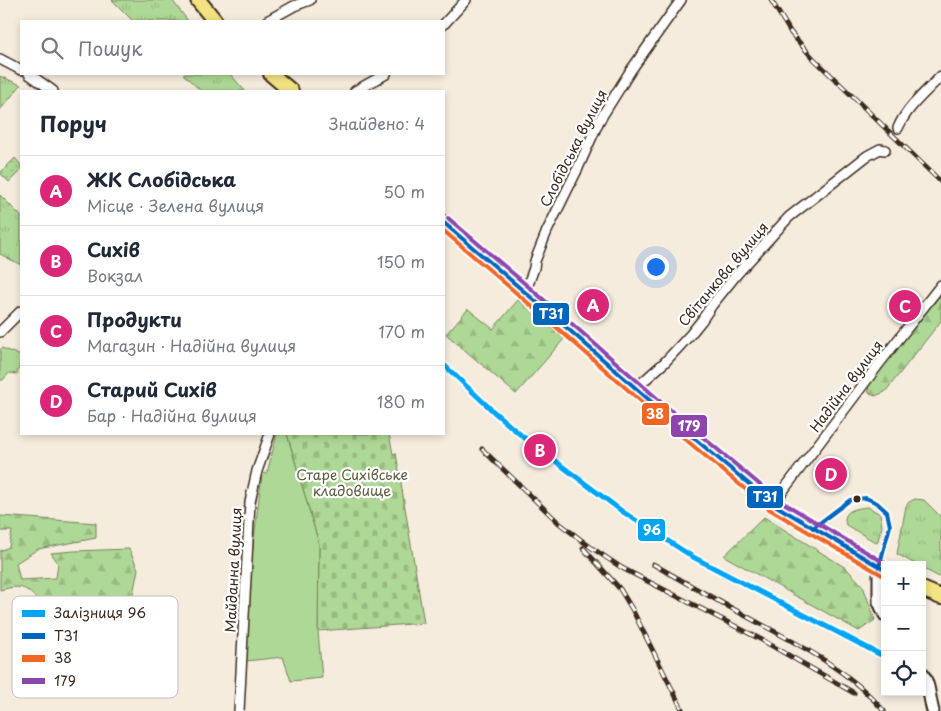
<!DOCTYPE html>
<html lang="uk">
<head>
<meta charset="utf-8">
<style>
  :root { --surface:#fff; --page:#f6f6f7; --text:#1f2937; --muted:#747a83; --line:#e0e1e3; --accent:#db2777 }
  body { margin:0; font-family:"Playpen Sans",sans-serif; background:var(--page); color:var(--text) }
  .controls { position:absolute; right:15px; bottom:15px; display:grid; overflow:hidden; border-radius:0px; box-shadow:0 2px 8px #0003 }
  .controls button { width:45px; height:45px; display:grid; place-items:center; padding:0; border:0; border-bottom:1px solid var(--line); background:var(--surface); color:var(--text); font:25px sans-serif }
  .you { position:absolute; left:655px; top:266px; width:18px; height:18px; margin:-12px; border:4px solid #fff; border-radius:50%; background:#1a73e8; box-shadow:0 0 0 8px #1a73e833 }
  .badge { display:grid; place-items:center; width:32px; height:32px; border-radius:50%; background:var(--accent); color:#fff; font-size:16px; font-weight:700 }
  .pin { position:absolute; translate:-50% -50%; border:2px solid #fff; box-shadow:0 1px 5px #0006 }
  .list { margin:0; padding:0; list-style:none }
  h2 { display:flex; justify-content:space-between; align-items:center; height:65px; margin:0; padding:0 20px; font-size:21px }
  h2 small { font-size:16px; font-weight:400; color:var(--muted) }
  .list li { display:grid; grid-template-columns:32px 1fr auto; gap:15px; align-items:center; box-sizing:border-box; height:70px; padding:0 20px; border-top:1px solid var(--line) }
  .list b { display:block; font-size:19px; white-space:nowrap }
  .list p { margin:0; font-size:16px; white-space:nowrap; color:var(--muted) }
  .list em { font-size:16px; font-style:normal; color:var(--muted) }
  .icon { flex:none; width:28px; height:28px; fill:none; stroke:currentColor; stroke-width:2; stroke-linecap:round; stroke-linejoin:round }
  .map { position:relative; flex:none; width:941px; height:711px; overflow:hidden }
  .search { position:absolute; background:var(--surface); box-shadow:0 2px 8px #0003; left:20px; top:20px; width:425px; height:55px; display:flex; align-items:center; gap:12px; box-sizing:border-box; padding:0 18px; border-radius:0px; color:var(--muted); font-size:19px }
  .panel { position:absolute; background:var(--surface); box-shadow:0 2px 8px #0003; left:20px; top:90px; width:425px; height:345px; border-radius:0px }
  .map>svg:first-child { display:block }
  .grass { fill:url(#grass-tufts); stroke:#74815a }
  .forest { fill:url(#forest-firs); stroke:#74815a }
  .cemetery { fill:url(#cemetery-stones); stroke:#74815a }
  .park { fill:url(#park-dots); stroke:#74815a }
  .garden { fill:#aed895; stroke:#74815a }
  .lines { fill:none; stroke-linecap:round; stroke-linejoin:round }
  .street-casing { stroke:#3b2a1e; stroke-width:12 }
  .secondary-casing { stroke:#3b2a1e; stroke-width:15 }
  .primary-casing { stroke:#3b2a1e; stroke-width:18 }
  .street { stroke:#fff; stroke-width:9 }
  .secondary { stroke:#fff; stroke-width:11 }
  .primary { stroke:#f4e382; stroke-width:14 }
  .rail-casing { stroke:#3b2a1e; stroke-width:5 }
  .rail { stroke:#fff; stroke-width:3; stroke-dasharray:9; stroke-linecap:butt }
  .bus-1-casing { stroke:#fff; stroke-width:8 }
  .bus-2-casing { stroke:#fff; stroke-width:8 }
  .bus-3-casing { stroke:#fff; stroke-width:8 }
  .bus-1 { stroke:#0065bd; stroke-width:4 }
  .bus-2 { stroke:#f26522; stroke-width:4 }
  .bus-3 { stroke:#8e44ad; stroke-width:4 }
  .rail-1-casing { stroke:#fff; stroke-width:9 }
  .rail-1 { stroke:#03a4f4; stroke-width:5 }
  .bus-dot { fill:#3b2a1e; stroke:#fff; stroke-width:2 }
  .labels { text-anchor:middle; dominant-baseline:central; stroke-width:4.5; stroke-linejoin:round; paint-order:stroke }
  .street-label { font-size:14px; fill:#3b2a1e; stroke:#fff }
  .park-label { font-size:14px; fill:#5e5e42; stroke:#fff }
  .key { fill:#fff; stroke:#c4bfbc; stroke-width:1 }
  .key-label { font-size:14px; fill:#3b2a1e }
  .line-badge { stroke:#fff; stroke-width:2 }
  .badge-label { font-size:14px; text-anchor:middle; font-weight:bold; fill:#fff }
</style>
</head>
<body>
<div class="map">
<svg width="941" height="711" viewBox="0 0 941 711">
  <defs>
    <pattern id="grass-tufts" width="24" height="20" patternUnits="userSpaceOnUse" patternTransform="scale(1.25)"><rect width="24" height="20" fill="#aed895"/><path d="M3 7l-1-3M5 7V3M7 7l1-3M15 17l-1-3M17 17v-4M19 17l1-3" fill="none" stroke="#97ba80"/></pattern>
    <pattern id="forest-firs" width="22" height="20" patternUnits="userSpaceOnUse" patternTransform="scale(1.25)"><rect width="22" height="20" fill="#aed895"/><path d="M5 1l3.5 6h-7zM16 11l3.5 6h-7z" fill="#97ba80"/></pattern>
    <pattern id="cemetery-stones" width="16" height="16" patternUnits="userSpaceOnUse" patternTransform="scale(1.25)"><rect width="16" height="16" fill="#aed895"/><path d="M2 7V4a2 2 0 0 1 4 0v3zM10 15v-3a2 2 0 0 1 4 0v3z" fill="#97ba80"/></pattern>
    <pattern id="park-dots" width="8" height="8" patternUnits="userSpaceOnUse" patternTransform="scale(1.25)"><rect width="8" height="8" fill="#aed895"/><path d="M2 2h.1M6 6h.1" fill="none" stroke="#97ba80" stroke-width="1.8" stroke-linecap="round"/></pattern>
  </defs>
  <rect width="100%" height="100%" fill="#f5ecde"/>
  <filter id="ink" filterUnits="userSpaceOnUse"><feTurbulence type="fractalNoise" baseFrequency=".02" numOctaves="2"/><feDisplacementMap in="SourceGraphic" scale="10" xChannelSelector="R" yChannelSelector="G"/><feConvolveMatrix kernelMatrix="1 2 1 2 8 2 1 2 1" color-interpolation-filters="sRGB"/></filter>
  <g filter="url(#ink)">
    <path class="grass" d="M112 0H172L188 21H133Z
      M183 74H230L245 91H201Z
      M0 76 21 85 0 110Z
      M0 195 21 216V265L0 254Z
      M915 499 924 500 941 517V578L922 568V565H917L897 554 906 506 909 502Z
      M868 507 880 514 882 527 877 543 846 525C841 510 857 508 868 507Z"/>
    <path class="forest" d="M941 294V321L885 392 875 396 869 393 868 385Z
      M518 300 564 339 516 394 446 334 468 309 493 329Z
      M1 516 96 523V538L38 549 16 563 20 580 56 578 58 563 51 553 74 551 129 549 138 569 131 604 122 619H99L91 632 95 656 74 663 68 634 47 632 43 651H19L41 604C26 587 23 584 0 590V551L9 547 12 531H0V517Z
      M764 517 846 568 863 586 875 620 859 631 724 556Z"/>
    <path class="cemetery" d="M287 434H389L393 454 396 453 424 623 318 631 319 544Z"/>
    <path class="park" d="M15 158 21 165V170L9 182 0 173Z"/>
    <path class="garden" d="M2 348 21 356V362L17 374 9 373 3 380H0V350Z
      M277 434H287L319 544 318 631 322 678 291 681 283 657 246 661 248 587 262 474 267 473Z"/>
    <g class="lines">
      <g class="street-casing">
        <path id="street" d="M267 21 294 6 310 0
          M444 24 466 0
          M0 59 21 70
          M29 74 53 91
          M355 91 386 74
          M898 128C907 107 926 92 941 76
          M523 291 529 282 534 268 535 261 547 231 578 168 599 121 631 70 681 0
          M0 332 21 311
          M636 388 665 362 690 335 702 320 712 305 737 274 789 217 867 156 880 149 885 150
          M773 504 879 364 941 285
          M239 711 250 502 257 471 270 434"/>
      </g>
      <g class="secondary-casing">
        <path id="secondary" d="M879 567V602L885 615
          M922 673C930 684 929 698 933 711"/>
      </g>
      <g class="primary-casing">
        <path id="primary" d="M198 0 215 21
          M271 74 291 91
          M444 223 523 291 567 328 671 419 773 504 813 528 885 570
          M922 589 941 597"/>
      </g>
      <use href="#street" class="street"/>
      <use href="#secondary" class="secondary"/>
      <use href="#primary" class="primary"/>
      <g class="rail-casing">
        <path id="rail" d="M771 0 791 33 812 57 941 182
          M482 449 559 523 589 546 622 568 762 640 854 693
          M583 548 620 589 632 609 683 711
          M653 564C687 584 722 603 757 622 802 646 850 671 884 711"/>
      </g>
      <use href="#rail" class="rail"/>
      <g class="bus-1-casing">
        <path id="bus-1" d="M444 223 567 328 671 419 773 504 885 570
          M813 528 850 500 866 498 877 503 887 512 890 526 879 567"/>
      </g>
      <g class="bus-2-casing">
        <path id="bus-2" d="M444 231 563 333 667 424 769 509 882 575"/>
      </g>
      <g class="bus-3-casing">
        <path id="bus-3" d="M448 218 571 323 675 414 777 499 888 565"/>
      </g>
      <use href="#bus-1" class="bus-1"/>
      <use href="#bus-2" class="bus-2"/>
      <use href="#bus-3" class="bus-3"/>
      <g class="rail-1-casing">
        <path id="rail-1" d="M444 365 494 412 522 436 623 512 693 557 885 657"/>
      </g>
      <use href="#rail-1" class="rail-1"/>
    </g>
  </g>
  <circle class="bus-dot" cx="857" cy="499" r="4.5"/>
  <g class="labels">
    <g class="street-label">
      <text transform="translate(573 148) rotate(-63)">Слобідська вулиця</text>
      <text transform="translate(723 274) rotate(-50)">Світанкова вулиця</text>
      <text transform="translate(846 386) rotate(-53)">Надійна вулиця</text>
      <text transform="translate(233 570) rotate(-87)">Майданна вулиця</text>
    </g>
    <g class="park-label">
      <text x="352" y="474">Старе Сихівське<tspan x="352" dy="16">кладовище</tspan></text>
    </g>
  </g>
  <rect x="12" y="596" width="166" height="102" rx="8" class="key"/>
  <rect x="22" y="610" width="23" height="7" fill="#03a4f4"/>
  <rect x="22" y="633" width="23" height="6" fill="#0065bd"/>
  <rect x="22" y="655" width="23" height="7" fill="#f26522"/>
  <rect x="22" y="678" width="23" height="6" fill="#8e44ad"/>
  <g class="key-label">
    <text x="54" y="618">Залізниця 96</text>
    <text x="54" y="641">Т31</text>
    <text x="54" y="663">38</text>
    <text x="54" y="686">179</text>
  </g>
  <g class="line-badge">
    <rect x="532" y="302" width="38" height="24" rx="5" fill="#0065bd"/>
    <rect x="641" y="402" width="29" height="24" rx="5" fill="#f26522"/>
    <rect x="670" y="414" width="38" height="24" rx="5" fill="#8e44ad"/>
    <rect x="746" y="485" width="38" height="24" rx="5" fill="#0065bd"/>
    <rect x="637" y="518" width="29" height="24" rx="5" fill="#03a4f4"/>
  </g>
  <g class="badge-label">
    <text x="551" y="319">Т31</text>
    <text x="655" y="419">38</text>
    <text x="689" y="431">179</text>
    <text x="765" y="502">Т31</text>
    <text x="652" y="535">96</text>
  </g>
</svg>
<div class="controls">
<button>+</button>
<button>−</button>
<button><svg class="icon" aria-label="locate" viewBox="0 0 24 24"><circle cx="12" cy="12" r="6"/><path d="M12 2v4M12 18v4M2 12h4M18 12h4"/></svg></button>
</div>
<div class="you"></div>
<div class="pin badge" style="left:593px;top:305px">A</div>
<div class="pin badge" style="left:540px;top:450px">B</div>
<div class="pin badge" style="left:905px;top:306px">C</div>
<div class="pin badge" style="left:831px;top:474px">D</div>
<div class="search"><svg class="icon" aria-label="search" viewBox="0 0 24 24"><circle cx="10" cy="10" r="6"/><path d="M15 15l6 6"/></svg>Пошук</div>
<section class="panel">
<h2>Поруч<small>Знайдено: 4</small></h2>
<ul class="list">
<li><span class="badge">A</span><div><b>ЖК Слобідська</b><p>Місце · Зелена вулиця</p></div><em>50 m</em></li>
<li><span class="badge">B</span><div><b>Сихів</b><p>Вокзал</p></div><em>150 m</em></li>
<li><span class="badge">C</span><div><b>Продукти</b><p>Магазин · Надійна вулиця</p></div><em>170 m</em></li>
<li><span class="badge">D</span><div><b>Старий Сихів</b><p>Бар · Надійна вулиця</p></div><em>180 m</em></li>
</ul>
</section>
</div>
</body>
</html>
